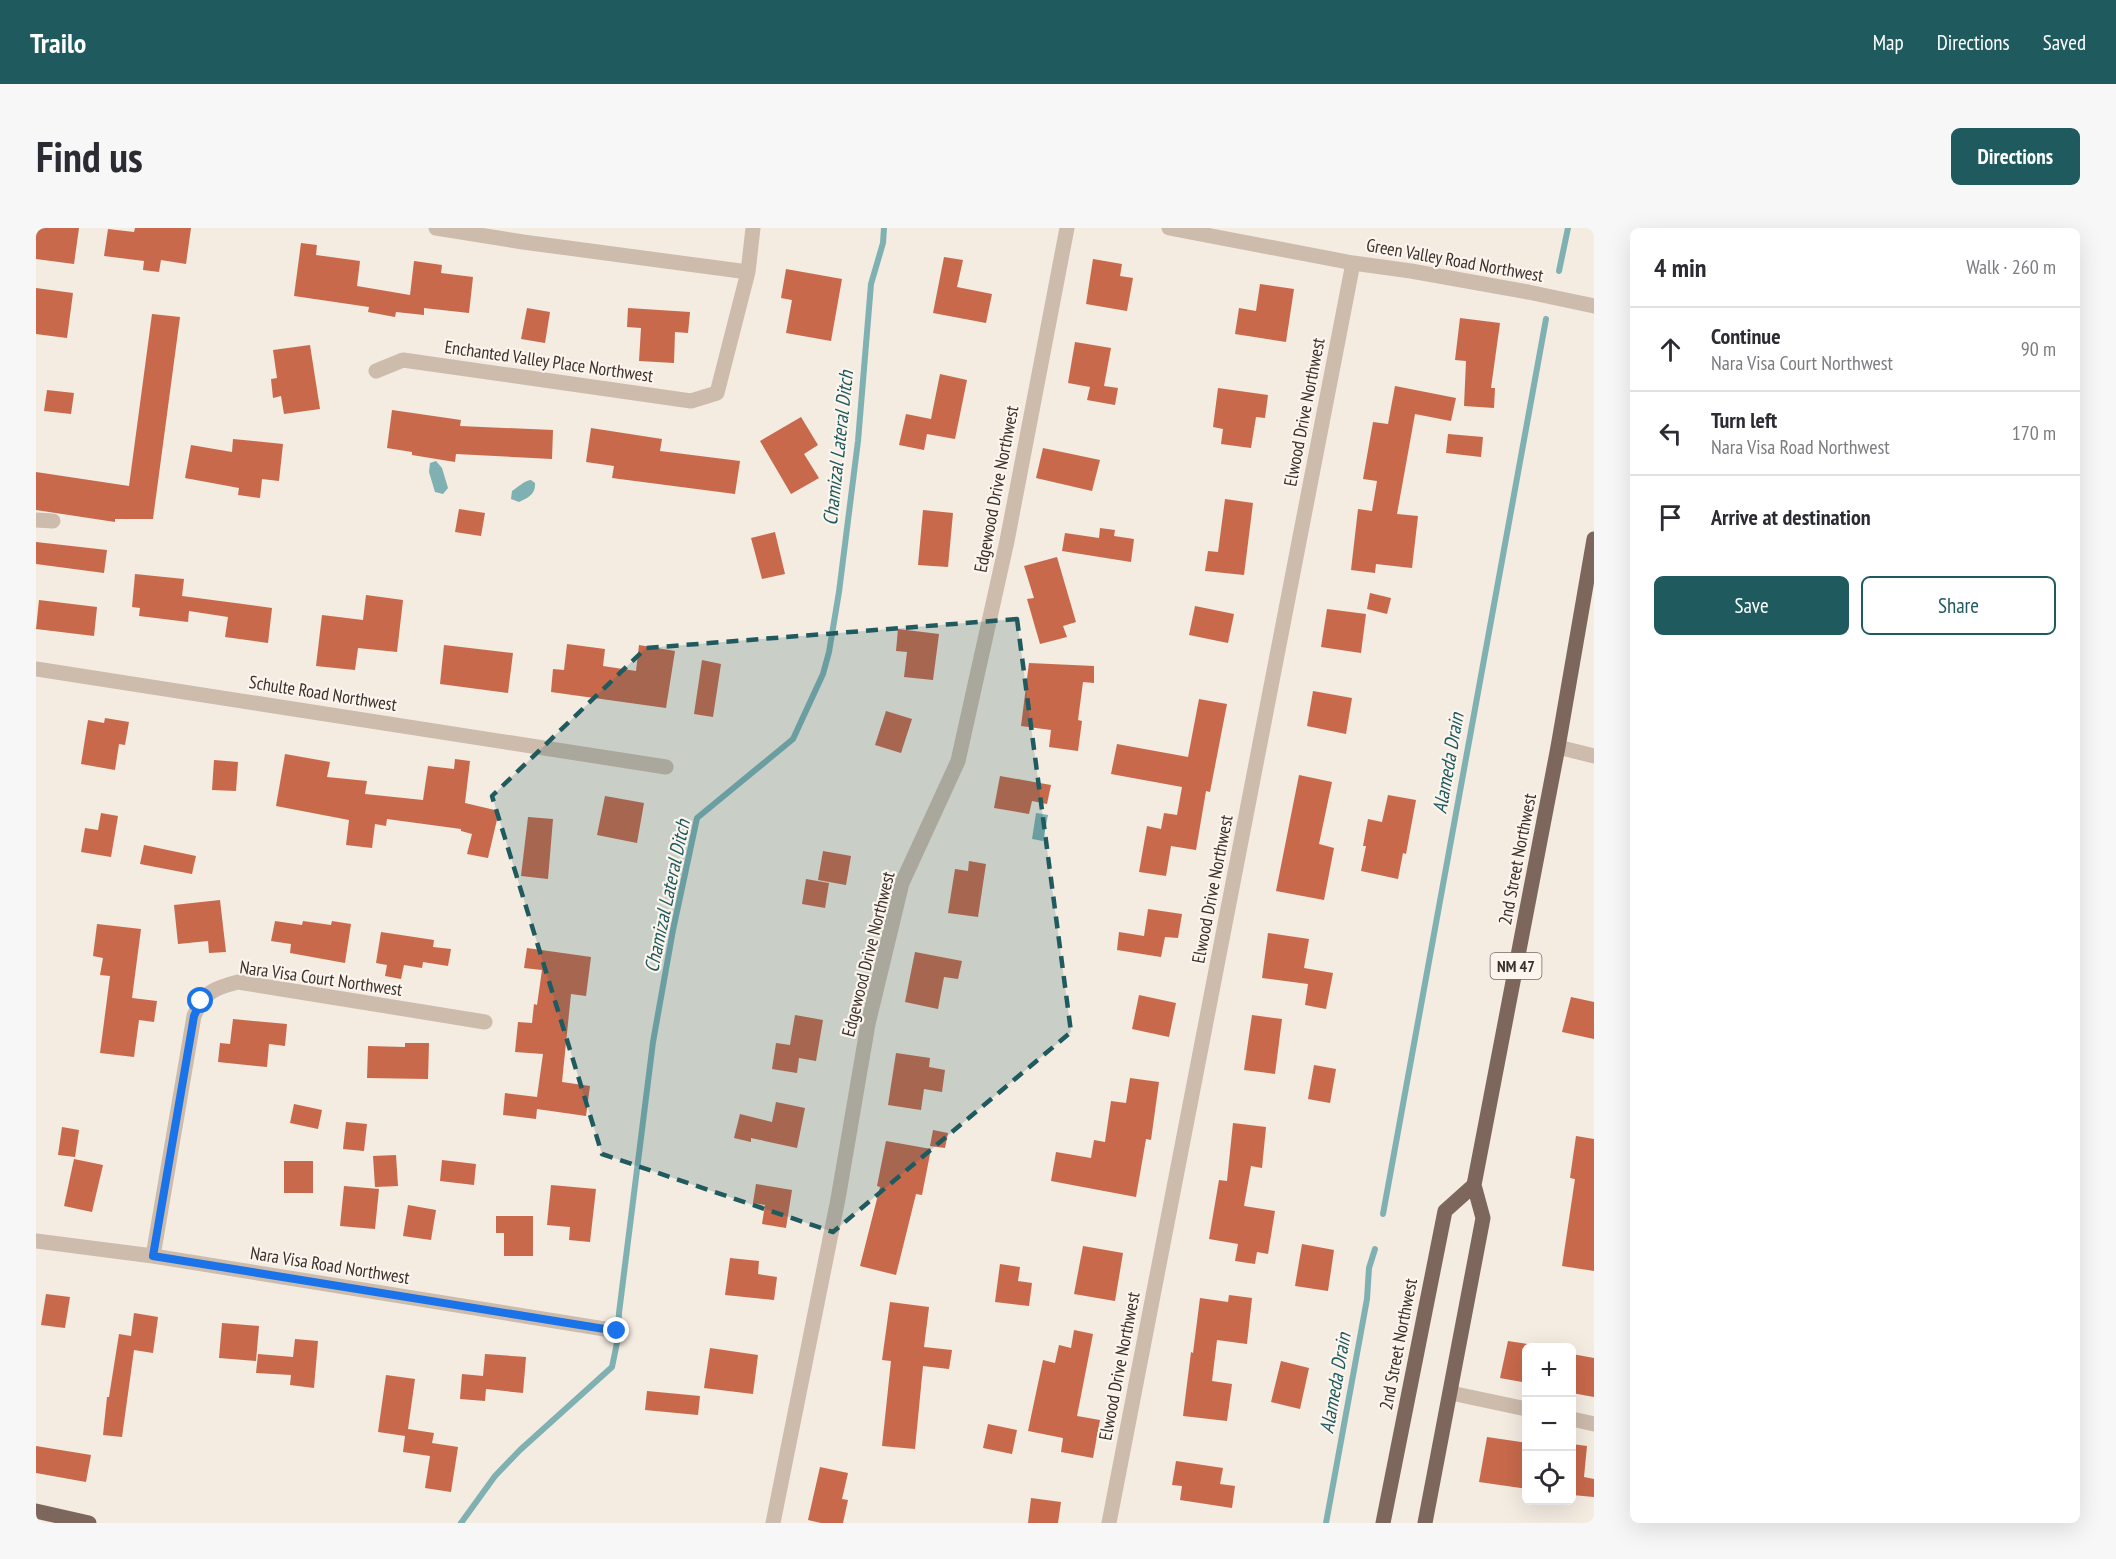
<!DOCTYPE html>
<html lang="en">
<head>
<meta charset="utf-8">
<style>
  :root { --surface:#fff; --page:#f7f7f7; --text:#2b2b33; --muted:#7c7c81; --line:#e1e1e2; --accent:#1f5a5e }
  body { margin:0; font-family:"PT Sans Narrow",sans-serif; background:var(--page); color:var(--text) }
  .controls { position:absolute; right:18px; bottom:18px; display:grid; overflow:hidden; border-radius:9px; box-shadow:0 6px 24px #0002 }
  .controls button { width:54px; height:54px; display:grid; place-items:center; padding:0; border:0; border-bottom:2px solid var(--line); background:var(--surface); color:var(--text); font:30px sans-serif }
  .stop { position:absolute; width:18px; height:18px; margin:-14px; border:4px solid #1a73e8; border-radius:50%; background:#fff }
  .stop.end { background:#1a73e8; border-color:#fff; box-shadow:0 2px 6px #0008 }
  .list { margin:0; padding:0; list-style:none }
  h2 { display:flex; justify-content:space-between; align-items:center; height:78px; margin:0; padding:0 24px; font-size:26px }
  h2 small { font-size:20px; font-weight:400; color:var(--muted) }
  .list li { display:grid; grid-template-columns:39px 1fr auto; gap:18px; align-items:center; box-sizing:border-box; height:84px; padding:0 24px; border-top:2px solid var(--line) }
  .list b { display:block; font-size:22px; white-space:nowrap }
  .list p { margin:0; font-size:20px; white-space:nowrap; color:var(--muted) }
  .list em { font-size:20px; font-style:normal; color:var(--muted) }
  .actions { display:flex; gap:12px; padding:18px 24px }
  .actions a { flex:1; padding:14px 0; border:2px solid var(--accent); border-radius:9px; text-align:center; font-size:21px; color:var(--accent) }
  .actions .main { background:var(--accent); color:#fff }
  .icon { flex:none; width:33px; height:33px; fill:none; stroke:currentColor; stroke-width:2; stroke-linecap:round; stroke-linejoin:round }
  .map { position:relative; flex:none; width:1558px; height:1295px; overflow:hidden; border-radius:9px }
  header { display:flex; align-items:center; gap:36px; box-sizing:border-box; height:84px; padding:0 30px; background:var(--accent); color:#fff }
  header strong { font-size:28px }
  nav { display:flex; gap:33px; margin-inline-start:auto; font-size:21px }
  .intro { display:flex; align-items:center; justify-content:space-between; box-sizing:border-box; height:144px; padding:0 36px }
  h1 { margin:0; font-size:42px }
  .button { padding:15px 27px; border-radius:9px; background:var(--accent); color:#fff; font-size:21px; font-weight:700 }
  main { display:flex; gap:36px; padding:0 36px }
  aside { flex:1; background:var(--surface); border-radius:9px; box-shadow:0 6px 24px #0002 }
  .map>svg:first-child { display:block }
  .water { fill:#7fb0b2 }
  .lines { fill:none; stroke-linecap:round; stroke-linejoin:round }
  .stream { stroke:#7fb0b2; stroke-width:6 }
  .building { fill:#c8694b }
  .minor { stroke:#cdbbac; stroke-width:15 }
  .major { stroke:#7d675c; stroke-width:15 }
  .route { stroke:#1a73e8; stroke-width:8 }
  .marked { fill:#1f5a5e; fill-opacity:0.2; stroke:#1f5a5e; stroke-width:4.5; stroke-dasharray:12 8; stroke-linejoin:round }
  .labels { text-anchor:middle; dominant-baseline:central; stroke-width:4.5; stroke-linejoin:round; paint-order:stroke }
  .shield { fill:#fbf5ee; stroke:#756b66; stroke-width:1.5 }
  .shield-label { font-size:16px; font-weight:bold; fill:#3b302b }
  .street-label { font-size:18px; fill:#3b302b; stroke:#fbf5ee }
  .water-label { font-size:20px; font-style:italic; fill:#1f5a5e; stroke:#fbf5ee }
</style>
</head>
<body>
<header>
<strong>Trailo</strong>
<nav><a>Map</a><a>Directions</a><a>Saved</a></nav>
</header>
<div class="intro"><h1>Find us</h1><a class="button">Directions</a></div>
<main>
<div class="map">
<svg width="1558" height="1295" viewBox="0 0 1558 1295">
  <rect width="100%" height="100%" fill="#f4ebe1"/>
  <path class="water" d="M400 233 406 240 412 260 407 266 399 264 393 244 394 235Z
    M495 252 499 255C500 266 492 270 483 274L475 271 476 263C482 259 488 253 495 252Z
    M1000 585 1012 587 1007 613 996 611Z"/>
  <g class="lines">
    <path class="stream" d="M1523 43 1532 0
      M1347 986 1510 91
      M425 1295 459 1248 484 1222 576 1139 582 1110 583 1085 617 814 637 702 661 590 757 511 787 446 793 424 803 364 822 213 835 56 847 15 848 0
      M1290 1295 1331 1071 1333 1040 1339 1021"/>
  </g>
  <path class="building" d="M0 0H43L38 36 0 31Z
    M99 0H155L150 36 125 32 123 44 107 42 108 33 68 28 72 1 98 4Z
    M265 15 281 17 280 27 324 33 321 58 374 67 378 33 406 37 405 45 437 49 433 85 388 80V87L360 84 359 89 332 84 333 79 258 68Z
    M908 29 927 32 921 59 956 66 950 95 897 85Z
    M1057 31 1086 36 1084 48 1097 50 1091 83 1050 76Z
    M750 41 806 51 795 113 750 105 756 72 745 70Z
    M1224 56 1258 61 1250 114 1199 106 1203 80 1220 83Z
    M0 60 37 65 31 110 0 106Z
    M491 80 514 84 509 115 485 111Z
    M592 80 654 84 652 105 639 104 638 135 603 133 605 100 591 99Z
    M116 86 144 89 117 291H79V294L0 282V244L93 258Z
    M1424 90 1464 95 1455 160H1459L1458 180 1428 178 1430 133 1419 132Z
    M1039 114 1075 120 1068 158 1082 160 1079 177 1051 172 1054 159 1032 155Z
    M274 117 284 181 248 186 245 168 237 170 235 151 241 150 237 122Z
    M904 146 931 152 919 211 891 206 888 222 863 217 870 186 895 191Z
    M1359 158 1420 170 1415 193 1379 186 1361 286 1382 288 1376 340 1340 336 1339 345 1315 342 1322 281 1336 283 1341 253 1327 251 1337 194 1352 196Z
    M1182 160 1232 167 1229 190 1220 189 1215 220 1185 216 1187 201 1177 199Z
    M11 162 38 165 35 186 8 183Z
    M356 182 425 192 424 198 517 202 516 231 420 226 419 234 376 227V224L351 220Z
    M765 189 782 217 768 226 783 250 755 266 724 213Z
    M555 200 626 211 624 223 704 233 699 266 576 250 578 238 550 234Z
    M1412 206 1447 209 1445 229 1410 225Z
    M197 211 247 216 243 253 226 251 224 270 202 267 203 260 149 250 155 217 196 224Z
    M1007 220 1064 232 1056 263 1000 250Z
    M1189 271 1217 275 1208 347 1169 343 1172 323 1182 324Z
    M423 281 449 285 445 308 419 304Z
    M887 282 917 285 912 339 882 337Z
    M1064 300 1079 302 1078 308 1098 311 1095 334 1026 323 1029 305 1063 310Z
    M739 304 749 346 726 351 715 310Z
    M0 314 71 322 68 345 0 336Z
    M1021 329 1040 394 1027 398 1031 409 1004 416 991 371 998 370 988 338Z
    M99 346 148 351 146 368 236 380 232 415 189 409 192 389 153 383 152 394 103 388 104 380 96 379Z
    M1334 365 1355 370 1351 386 1331 381Z
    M330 367 367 372 361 424 322 420 319 442 280 438 286 387 327 392Z
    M3 372 61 379 58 408 0 401Z
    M1159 378 1198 386 1192 415 1153 407Z
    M1291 381 1330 386 1325 425 1285 419Z
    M862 401 903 406 897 452 868 449 871 424 860 423Z
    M531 416 569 421 567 438 600 443 603 417 639 423 630 480 515 464 517 441 528 442Z
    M408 417 477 425 472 465 404 456Z
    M666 432 685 436 677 489 658 486Z
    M993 435 1058 438V455L1047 454 1042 492 1046 493 1042 523 1013 519 1015 502 985 498Z
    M1277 463 1316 470 1310 506 1271 498Z
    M1163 471 1191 476 1174 564 1170 563 1160 622 1135 618 1130 648 1103 644 1111 598 1125 601 1128 585 1141 587 1146 559 1075 546 1081 516 1152 529Z
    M850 483 876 491 865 525 839 517Z
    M69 490 93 494 89 517 83 516 79 542 45 536 52 492 68 495Z
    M249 526 294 534 291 549 331 553 329 566 387 572 392 538 418 541 419 531 434 533 429 575 463 583 452 630 431 626 436 606 425 603V601L351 591 350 598 339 596 336 620 310 617 313 592 240 578Z
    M178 532 202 534 200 563 176 562Z
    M1263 547 1296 554 1283 616 1298 620 1288 672 1240 663Z
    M964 548 1015 557 1011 576 996 573 993 586 958 580Z
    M1352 567 1380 572 1370 626 1367 625 1362 651 1325 643 1330 618H1327L1332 591 1346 594Z
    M569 568 608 575 601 615 561 607Z
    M65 585 82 588 75 629 45 624 49 600 62 602Z
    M492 589 517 591 512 651 485 648Z
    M108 617 160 628 156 646 104 636Z
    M787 623 815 628 810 657 782 652Z
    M933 633 950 636 942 689 912 685 919 641 932 643Z
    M770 651 793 655 789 680 766 676Z
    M184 672 190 724 173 725 172 713 142 716 138 677Z
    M1112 681 1146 686 1142 710 1129 709 1125 729 1081 722 1083 704 1108 708Z
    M239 693 266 697 267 693 295 697 296 693 315 696 309 735 254 725 255 716 235 713Z
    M61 696 105 701 96 770 121 773 118 794 103 792 98 829 64 825 74 748 64 747 67 730 57 728Z
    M345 704 398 712 397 719 415 721 412 738 387 734 386 740 368 737 365 751 349 748 351 737 340 735Z
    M1232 705 1273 711 1268 740 1297 745 1290 781 1269 777 1272 756 1226 750Z
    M491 720 555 729 550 768 535 766 526 854 554 858 550 888 501 881 500 891 467 887 469 865 501 869 507 826 479 824 482 794 496 795 498 776 501 777 506 742 488 740Z
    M879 724 926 733 922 751 908 749 902 781 869 774Z
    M1103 767 1140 775 1133 809 1096 801Z
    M1535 769 1558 774V811L1526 804Z
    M759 787 787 792 780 833 763 830 761 845 736 841 740 815 754 817Z
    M1216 787 1246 791 1239 846 1208 842Z
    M197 791 251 796 249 818 233 816 231 839 182 834 184 815 194 816Z
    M369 815H393L392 851 331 850 332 818 369 819Z
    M860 825 894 830 893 839 909 842 906 864 888 861 885 882 852 877Z
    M1278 837 1300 841 1294 875 1272 871Z
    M1094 850 1123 854 1115 912 1110 911 1100 969 1015 953 1020 924 1055 930 1058 912 1069 914 1075 873 1090 875Z
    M740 874 769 880 761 920 715 910V914L698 910 704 886 736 894Z
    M258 876 286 882 282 901 254 895Z
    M310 894 331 896 328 923 307 921Z
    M1197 895 1230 899 1226 940 1215 938 1208 978 1239 983 1232 1026 1221 1024 1219 1036 1199 1033 1202 1016 1173 1011 1183 952 1191 953Z
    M26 899 43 902 39 929 22 927Z
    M897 902 912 905 909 920 894 918Z
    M1540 908 1558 911V1043L1526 1038 1539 951 1534 950Z
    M850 913 895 921 886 967 880 966 860 1047 824 1038 844 959 841 958Z
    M360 927 362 958 339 959 337 928Z
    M38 931 67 937 56 984 28 978Z
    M406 932 440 936 438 957 404 953Z
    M248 933H277V965H248Z
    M720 956 756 962 750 1000 726 996 729 977 717 975Z
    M515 957 560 961 554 1014 533 1012 534 999 511 997Z
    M308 958 343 961 339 1001 304 998Z
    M372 977 400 982 395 1012 367 1008Z
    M460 988H497V1028H468V1005H460Z
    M1266 1016 1298 1022 1292 1063 1259 1058Z
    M1047 1018 1087 1025 1079 1073 1038 1066Z
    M694 1030 723 1033 722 1046 741 1049 738 1072 689 1067Z
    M964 1036 984 1039 982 1053 996 1055 993 1078 959 1074Z
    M10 1066 34 1069 29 1100 5 1097Z
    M1193 1067 1216 1070 1211 1116 1181 1112 1176 1153 1196 1156 1191 1193 1147 1188 1155 1124 1157 1125 1164 1070 1192 1074Z
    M854 1074 893 1079 888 1119 916 1122 913 1141 887 1138 879 1221 846 1218 855 1133 846 1132Z
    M98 1085 122 1089 117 1125 98 1122 86 1209 67 1207 71 1169H73L83 1106 95 1108Z
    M186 1095 223 1098 220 1133 183 1130Z
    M1038 1102 1057 1106 1041 1188 1064 1192 1057 1230 1025 1224 1027 1210 992 1203 1007 1132 1019 1135 1023 1117 1035 1120Z
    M259 1111 282 1113 278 1160 254 1157 255 1147 220 1145 222 1126 257 1129Z
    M1472 1113 1491 1116V1155L1464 1150Z
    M674 1120 722 1127 717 1166 668 1160Z
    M449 1126 490 1129 487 1165 450 1161 449 1173 424 1171 426 1146 447 1148Z
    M1536 1126 1558 1130V1169L1536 1165Z
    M1245 1133 1273 1140 1264 1181 1235 1174Z
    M350 1147 379 1151 372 1201 398 1205 396 1215 422 1219 415 1264 389 1260 394 1228 367 1224 369 1208 342 1204Z
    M611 1163 664 1168 662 1187 609 1182Z
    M952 1196 981 1202 976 1226 947 1220Z
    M1451 1209 1491 1215V1261L1443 1254Z
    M1536 1216 1551 1218 1548 1249 1558 1251V1269L1536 1267Z
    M0 1218 55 1227 50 1254 0 1245Z
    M1140 1233 1187 1240 1184 1256 1199 1258 1196 1280 1144 1272 1146 1258 1136 1257Z
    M784 1239 812 1245 806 1271 812 1272 807 1295H785L772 1292Z
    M995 1270 1025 1274 1022 1295H992Z"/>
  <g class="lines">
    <path class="minor" d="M400 0 487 14 712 44
      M1133 0 1317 35 1375 43 1492 64 1558 78
      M340 143 367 132 655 173 681 165 712 44 717 0
      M0 292 17 293
      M0 441 630 539
      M1522 519 1558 528
      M0 1013 117 1028 581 1103
      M117 1028 158 788C168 764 178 760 202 754L449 794
      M1415 1165 1490 1181
      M1536 1191 1558 1196
      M737 1295 802 971 832 796 866 655 922 533 971 313 1031 0
      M1073 1295 1317 35"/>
    <path class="major" d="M0 1283 53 1295
      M1347 1295 1409 983 1438 957
      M1389 1295 1447 990 1438 957 1522 519 1558 311"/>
  </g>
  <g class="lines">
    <path class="route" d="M165 773 158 788 117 1028 581 1103"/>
  </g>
  <path class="marked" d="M981 391 1035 804 797 1004 566 926 456 568 610 420Z"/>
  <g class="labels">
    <rect class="shield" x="1454.5" y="725" width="51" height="26" rx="4.5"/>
    <g class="shield-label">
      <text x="1480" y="738">NM 47</text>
    </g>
    <g class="street-label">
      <text transform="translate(1419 32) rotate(10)">Green Valley Road Northwest</text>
      <text transform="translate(513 133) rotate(8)">Enchanted Valley Place Northwest</text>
      <text transform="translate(1268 184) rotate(-79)">Elwood Drive Northwest</text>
      <text transform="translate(960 261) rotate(-79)">Edgewood Drive Northwest</text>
      <text transform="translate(287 465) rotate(9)">Schulte Road Northwest</text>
      <text transform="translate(1481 631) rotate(-79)">2nd Street Northwest</text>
      <text transform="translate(1176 661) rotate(-79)">Elwood Drive Northwest</text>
      <text transform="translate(832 726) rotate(-76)">Edgewood Drive Northwest</text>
      <text transform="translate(285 750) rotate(8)">Nara Visa Court Northwest</text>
      <text transform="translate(294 1037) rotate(9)">Nara Visa Road Northwest</text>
      <text transform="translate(1362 1116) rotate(-79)">2nd Street Northwest</text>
      <text transform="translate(1083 1138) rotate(-79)">Elwood Drive Northwest</text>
    </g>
    <g class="water-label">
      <text transform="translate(802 220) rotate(-84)">Chamizal Lateral Ditch</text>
      <text transform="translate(1412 535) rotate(-80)">Alameda Drain</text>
      <text transform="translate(631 668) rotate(-78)">Chamizal Lateral Ditch</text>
      <text transform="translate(1299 1155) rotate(-80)">Alameda Drain</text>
    </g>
  </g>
</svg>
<div class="controls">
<button>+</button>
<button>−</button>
<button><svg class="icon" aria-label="locate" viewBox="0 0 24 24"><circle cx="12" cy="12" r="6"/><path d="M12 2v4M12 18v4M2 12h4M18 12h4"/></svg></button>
</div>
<div class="stop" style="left:165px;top:773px"></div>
<div class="stop end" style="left:581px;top:1103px"></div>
</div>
<aside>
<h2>4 min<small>Walk · 260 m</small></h2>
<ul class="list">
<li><svg class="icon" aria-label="ahead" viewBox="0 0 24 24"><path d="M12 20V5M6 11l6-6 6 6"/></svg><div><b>Continue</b><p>Nara Visa Court Northwest</p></div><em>90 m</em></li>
<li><svg class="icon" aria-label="left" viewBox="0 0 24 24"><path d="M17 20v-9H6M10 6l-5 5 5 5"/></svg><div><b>Turn left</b><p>Nara Visa Road Northwest</p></div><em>170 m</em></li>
<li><svg class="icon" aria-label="arrive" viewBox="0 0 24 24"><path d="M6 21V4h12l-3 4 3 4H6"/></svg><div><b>Arrive at destination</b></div></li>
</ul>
<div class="actions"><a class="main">Save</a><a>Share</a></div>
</aside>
</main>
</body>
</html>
